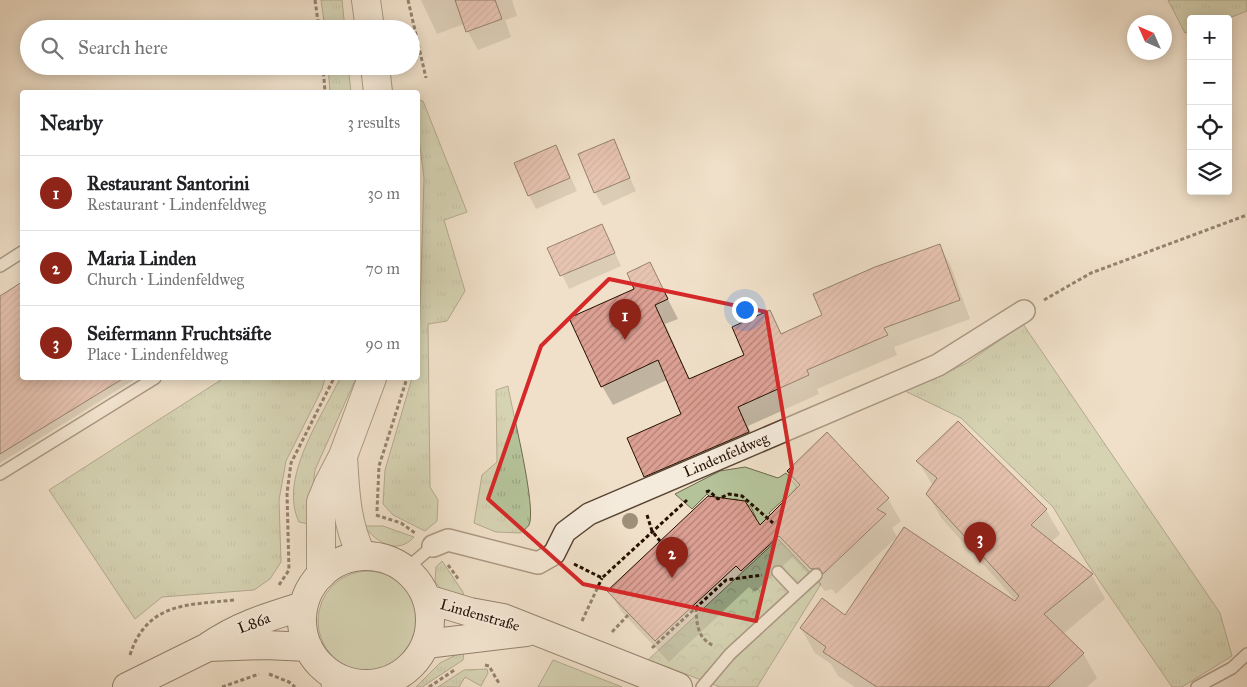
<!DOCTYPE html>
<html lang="en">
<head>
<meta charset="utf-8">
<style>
  :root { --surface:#fff; --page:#f6f6f6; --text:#202124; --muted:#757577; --line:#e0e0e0; --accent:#8f2418 }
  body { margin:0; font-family:"IM FELL Great Primer",serif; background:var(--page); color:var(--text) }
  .controls { position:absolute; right:15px; top:15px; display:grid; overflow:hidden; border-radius:5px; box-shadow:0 2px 12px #0003 }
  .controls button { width:45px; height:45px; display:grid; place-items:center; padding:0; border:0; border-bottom:1px solid var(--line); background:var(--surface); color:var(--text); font:25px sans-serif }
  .compass { position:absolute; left:1127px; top:15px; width:45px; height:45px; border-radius:50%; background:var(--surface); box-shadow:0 2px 12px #0003; rotate:315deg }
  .you { position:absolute; left:744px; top:309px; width:18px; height:18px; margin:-12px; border:4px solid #fff; border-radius:50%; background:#1a73e8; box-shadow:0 0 0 8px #1a73e833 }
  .badge { display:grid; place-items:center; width:32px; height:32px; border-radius:50%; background:var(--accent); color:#fff; font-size:16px; font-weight:700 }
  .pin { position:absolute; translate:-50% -41px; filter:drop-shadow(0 1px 2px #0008) }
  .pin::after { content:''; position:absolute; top:26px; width:18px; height:15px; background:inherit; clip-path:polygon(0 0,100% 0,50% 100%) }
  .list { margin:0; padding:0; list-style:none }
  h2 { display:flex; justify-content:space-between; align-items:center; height:65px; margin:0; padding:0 20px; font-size:21px }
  h2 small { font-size:16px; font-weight:400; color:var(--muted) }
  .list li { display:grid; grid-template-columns:32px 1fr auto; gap:15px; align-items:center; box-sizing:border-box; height:75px; padding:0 20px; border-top:1px solid var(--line) }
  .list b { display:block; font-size:19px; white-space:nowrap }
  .list p { margin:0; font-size:16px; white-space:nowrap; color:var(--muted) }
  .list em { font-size:16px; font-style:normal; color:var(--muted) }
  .icon { flex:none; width:28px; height:28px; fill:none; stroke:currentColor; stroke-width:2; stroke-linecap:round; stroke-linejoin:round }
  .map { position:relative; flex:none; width:1247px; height:687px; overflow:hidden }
  .search { position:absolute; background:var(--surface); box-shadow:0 2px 12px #0003; left:20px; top:20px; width:400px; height:55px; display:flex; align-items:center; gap:12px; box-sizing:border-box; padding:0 18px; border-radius:28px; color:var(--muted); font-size:19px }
  .panel { position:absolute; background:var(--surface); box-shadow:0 2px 12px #0003; left:20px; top:90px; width:400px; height:290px; border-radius:5px }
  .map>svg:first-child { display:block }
  .grass { fill:url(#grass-tufts); stroke:#6e6a4d }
  .park { fill:url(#park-crowns); stroke:#6e6a4d }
  .garden { fill:#b5c39a; stroke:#6e6a4d }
  .shadow { fill:#0003 }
  .building { fill:url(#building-hatch); stroke:#261000 }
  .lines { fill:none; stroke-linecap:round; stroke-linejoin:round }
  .service-casing { stroke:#584432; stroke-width:14 }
  .minor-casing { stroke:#584432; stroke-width:24 }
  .tertiary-casing { stroke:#584432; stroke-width:30 }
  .secondary-casing { stroke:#261000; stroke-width:30 }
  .path { stroke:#261000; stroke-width:3; stroke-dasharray:4 2.5; stroke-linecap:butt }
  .service { stroke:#f5ebdc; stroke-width:11 }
  .minor { stroke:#f5ebdc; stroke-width:21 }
  .tertiary { stroke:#f5ebdc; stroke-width:28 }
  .secondary { stroke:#f5ebdc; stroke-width:28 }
  .tree { fill:#9c9078 }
  .marked { fill:none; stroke:#d62828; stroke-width:4; stroke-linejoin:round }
  .labels { text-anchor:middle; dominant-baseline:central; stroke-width:4; stroke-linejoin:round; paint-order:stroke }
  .street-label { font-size:15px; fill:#261000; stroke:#f5ebdc }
</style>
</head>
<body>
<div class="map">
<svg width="1247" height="687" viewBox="0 0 1247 687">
  <defs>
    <pattern id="grass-tufts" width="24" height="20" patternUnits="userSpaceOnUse" patternTransform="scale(1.25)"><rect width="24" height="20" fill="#b5c39a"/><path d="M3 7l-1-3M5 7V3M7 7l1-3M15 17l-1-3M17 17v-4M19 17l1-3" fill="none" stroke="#9ca683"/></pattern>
    <pattern id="park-crowns" width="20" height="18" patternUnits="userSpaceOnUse" patternTransform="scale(1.25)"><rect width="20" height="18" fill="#b5c39a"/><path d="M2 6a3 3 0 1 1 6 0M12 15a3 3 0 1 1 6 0" fill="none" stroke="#9ca683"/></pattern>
    <pattern id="building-hatch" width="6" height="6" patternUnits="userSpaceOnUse" patternTransform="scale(1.25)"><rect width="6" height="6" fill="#dca094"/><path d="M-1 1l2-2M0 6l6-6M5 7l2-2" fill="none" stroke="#b28176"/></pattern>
  </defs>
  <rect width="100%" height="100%" fill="#f0e0c9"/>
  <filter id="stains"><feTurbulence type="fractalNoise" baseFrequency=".004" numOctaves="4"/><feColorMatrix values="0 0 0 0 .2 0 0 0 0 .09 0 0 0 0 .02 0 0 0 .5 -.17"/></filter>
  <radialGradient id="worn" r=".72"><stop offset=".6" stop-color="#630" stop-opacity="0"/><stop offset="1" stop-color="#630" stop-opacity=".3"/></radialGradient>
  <path class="grass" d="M321 0H342L345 29H325Z
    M1168 0H1247V11L1226 19H1191V31L1185 33Z
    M328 66H348L351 92H330Z
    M418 100 423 101 467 212 444 220 465 291 447 321 428 324 430 487 438 500 437 521 425 531 393 515 383 504 385 470 412 378H418L424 178 418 131Z
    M1023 324 1220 613 1232 656 1182 687H1172L1087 563 1053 507 961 418 905 391 967 363Z
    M224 378H325L322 389 286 461 279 500 281 562 270 579 254 590 162 597 135 619 49 490Z
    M340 378H356L315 470 308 524 299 522C278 478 322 417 340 378Z
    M508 386C512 410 537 508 529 525 527 528 523 531 520 533L496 532 474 523 482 475 497 462 496 390Z
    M364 526H383L414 537C397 556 376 542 364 526Z
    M442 561 463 592 464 599 444 593 435 581 436 567Z
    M464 651 463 660 422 687H416L440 663Z
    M487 669 488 673 481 686 465 677 459 687H438L464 670Z"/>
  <path class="park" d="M778 539 821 584 757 687H720L648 660Z"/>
  <path class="garden" d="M745 467 778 478 786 473 797 487 769 513 776 521 753 530 756 518 751 507 736 499 717 504 707 494 692 509 675 494 720 471Z
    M318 621a50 50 0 1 1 100 0a50 50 0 1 1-100 0Z
    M553 660 622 687H538Z"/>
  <path class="shadow" d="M421 0H512L517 16 505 20 511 37 478 50 464 24 437 34Z
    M613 141 636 191 603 206 595 192Z
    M556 146 577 191 536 209 529 195Z
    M602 225 621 266 569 289 549 248Z
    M939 245 950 264 970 319 894 347 897 355 817 389 819 394 748 426 759 451 656 495 645 476 682 415 667 380 613 405 602 386 636 289 650 264 678 319 665 324 690 380 746 356 769 311 782 334 824 316Z
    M22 284V378H137L0 463V298Z
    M827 434 888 499 901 521 892 528 897 537 836 594 832 589 825 591 792 557 755 592 749 587 669 662 622 612 609 591 759 527 798 489 788 471Z
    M918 461 1046 510 1060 534 1051 542 1092 575 1105 599 1063 634 1083 653 1097 678 1087 687H855L838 676 831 664 815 653 801 628 845 617 1020 605 942 519 928 495 933 486Z"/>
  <path class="building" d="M455 0H495L502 19 466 32Z
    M614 139 630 178 594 193 578 154Z
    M556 145 570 178 528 196 514 163Z
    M602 224 615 253 560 276 547 248Z
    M940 244 960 300 884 328 888 335 807 370 809 375 738 407 749 432 644 477 627 438 681 414 658 360 601 387 569 318 634 289 627 273 650 262 668 299 655 305 689 379 744 355 732 327 770 310 781 334 822 315 813 294 875 267Z
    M22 282V378H124L0 454V296Z
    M958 421 1047 509 1031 525 1093 574 1044 614 1084 653 1048 687H877L823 652 826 647 800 628 822 598 845 615 904 527 1015 601 1019 596 926 494 937 478 916 461Z
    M827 432 889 498 877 509 886 514 823 574 819 568 811 569 779 536 741 571 736 566 655 641 607 591 708 496 745 501 760 525 800 485 787 471Z"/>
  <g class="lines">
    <g class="service-casing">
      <path id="service" d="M0 266 22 252
        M0 474 155 378
        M406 569 433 546
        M778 572 797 592
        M702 687 730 654 816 575
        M1197 687 1232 668 1247 654"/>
    </g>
    <g class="minor-casing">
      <path id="minor" d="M433 546 448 540 538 563 554 554 565 532 589 514 938 365 1024 311"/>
    </g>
    <g class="tertiary-casing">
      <path id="tertiary" d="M366 0 370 29
        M375 66 378 92
        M343 456C345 491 346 524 362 556
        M321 575V502L328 485 343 456 372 378
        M335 677 336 687
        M376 687 377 684"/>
    </g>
    <g class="secondary-casing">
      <path id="secondary" d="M302 620a64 64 0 1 1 128 0a64 64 0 1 1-128 0Z
        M427 599 470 612 503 618 678 687
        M426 644 526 632
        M209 646C240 625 268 617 303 606
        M127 687 208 647 265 645 308 647"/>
    </g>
    <path class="path" d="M315 0 319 29
      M408 0 426 78
      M323 66 325 92
      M418 167V238
      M1044 300 1091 273 1247 215
      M706 492 709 491 718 499 729 494 742 496 773 523
      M377 511 379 466 407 378
      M376 515 401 523 415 533
      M647 515 652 531 660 541
      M574 564 602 578 687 500
      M448 565 459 580
      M279 585 289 570 287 493 291 463 334 378
      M696 608C697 625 697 638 714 646
      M582 621 602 578
      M612 632 629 614
      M652 648 726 580 762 575
      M130 655C147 602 188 605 234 600
      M485 665 489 666 500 685
      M269 674 289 682 295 687
      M222 687 259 674
      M429 687 456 669"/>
    <use href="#service" class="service"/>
    <use href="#minor" class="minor"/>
    <use href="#tertiary" class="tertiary"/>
    <use href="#secondary" class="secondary"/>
  </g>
  <circle class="tree" cx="630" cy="521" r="8"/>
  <path d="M0 0H1247V687H0ZM609 279 766 312 792 468 756 621 583 584 488 499 541 346Z" fill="#f0e0c9" fill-opacity=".55" fill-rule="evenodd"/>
  <path class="marked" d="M609 279 766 312 792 468 756 621 583 584 488 499 541 346Z"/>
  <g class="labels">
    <g class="street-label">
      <text transform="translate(726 455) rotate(-23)">Lindenfeldweg</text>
      <text transform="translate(480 615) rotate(16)">Lindenstraße</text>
      <text transform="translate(254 623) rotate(-21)">L86a</text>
    </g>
  </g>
  <rect width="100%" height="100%" filter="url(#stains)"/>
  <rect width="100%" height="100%" fill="url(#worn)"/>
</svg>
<div class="controls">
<button>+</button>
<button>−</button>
<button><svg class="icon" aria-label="locate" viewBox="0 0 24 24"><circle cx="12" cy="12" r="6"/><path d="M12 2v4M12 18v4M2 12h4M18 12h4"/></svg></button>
<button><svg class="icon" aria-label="layers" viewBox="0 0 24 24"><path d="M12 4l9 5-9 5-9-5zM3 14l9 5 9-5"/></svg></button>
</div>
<svg class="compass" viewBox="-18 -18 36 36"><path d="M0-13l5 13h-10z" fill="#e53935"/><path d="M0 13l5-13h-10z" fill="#757577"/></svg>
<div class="you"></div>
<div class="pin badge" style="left:625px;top:340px">1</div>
<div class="pin badge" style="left:672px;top:578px">2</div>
<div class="pin badge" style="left:980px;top:563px">3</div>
<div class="search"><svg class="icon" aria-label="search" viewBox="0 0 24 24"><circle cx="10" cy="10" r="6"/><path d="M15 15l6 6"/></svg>Search here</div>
<section class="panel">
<h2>Nearby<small>3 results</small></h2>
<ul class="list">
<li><span class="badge">1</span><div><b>Restaurant Santorini</b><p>Restaurant · Lindenfeldweg</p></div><em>30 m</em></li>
<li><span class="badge">2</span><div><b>Maria Linden</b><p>Church · Lindenfeldweg</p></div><em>70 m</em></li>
<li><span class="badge">3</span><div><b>Seifermann Fruchtsäfte</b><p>Place · Lindenfeldweg</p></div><em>90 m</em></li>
</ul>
</section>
</div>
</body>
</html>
